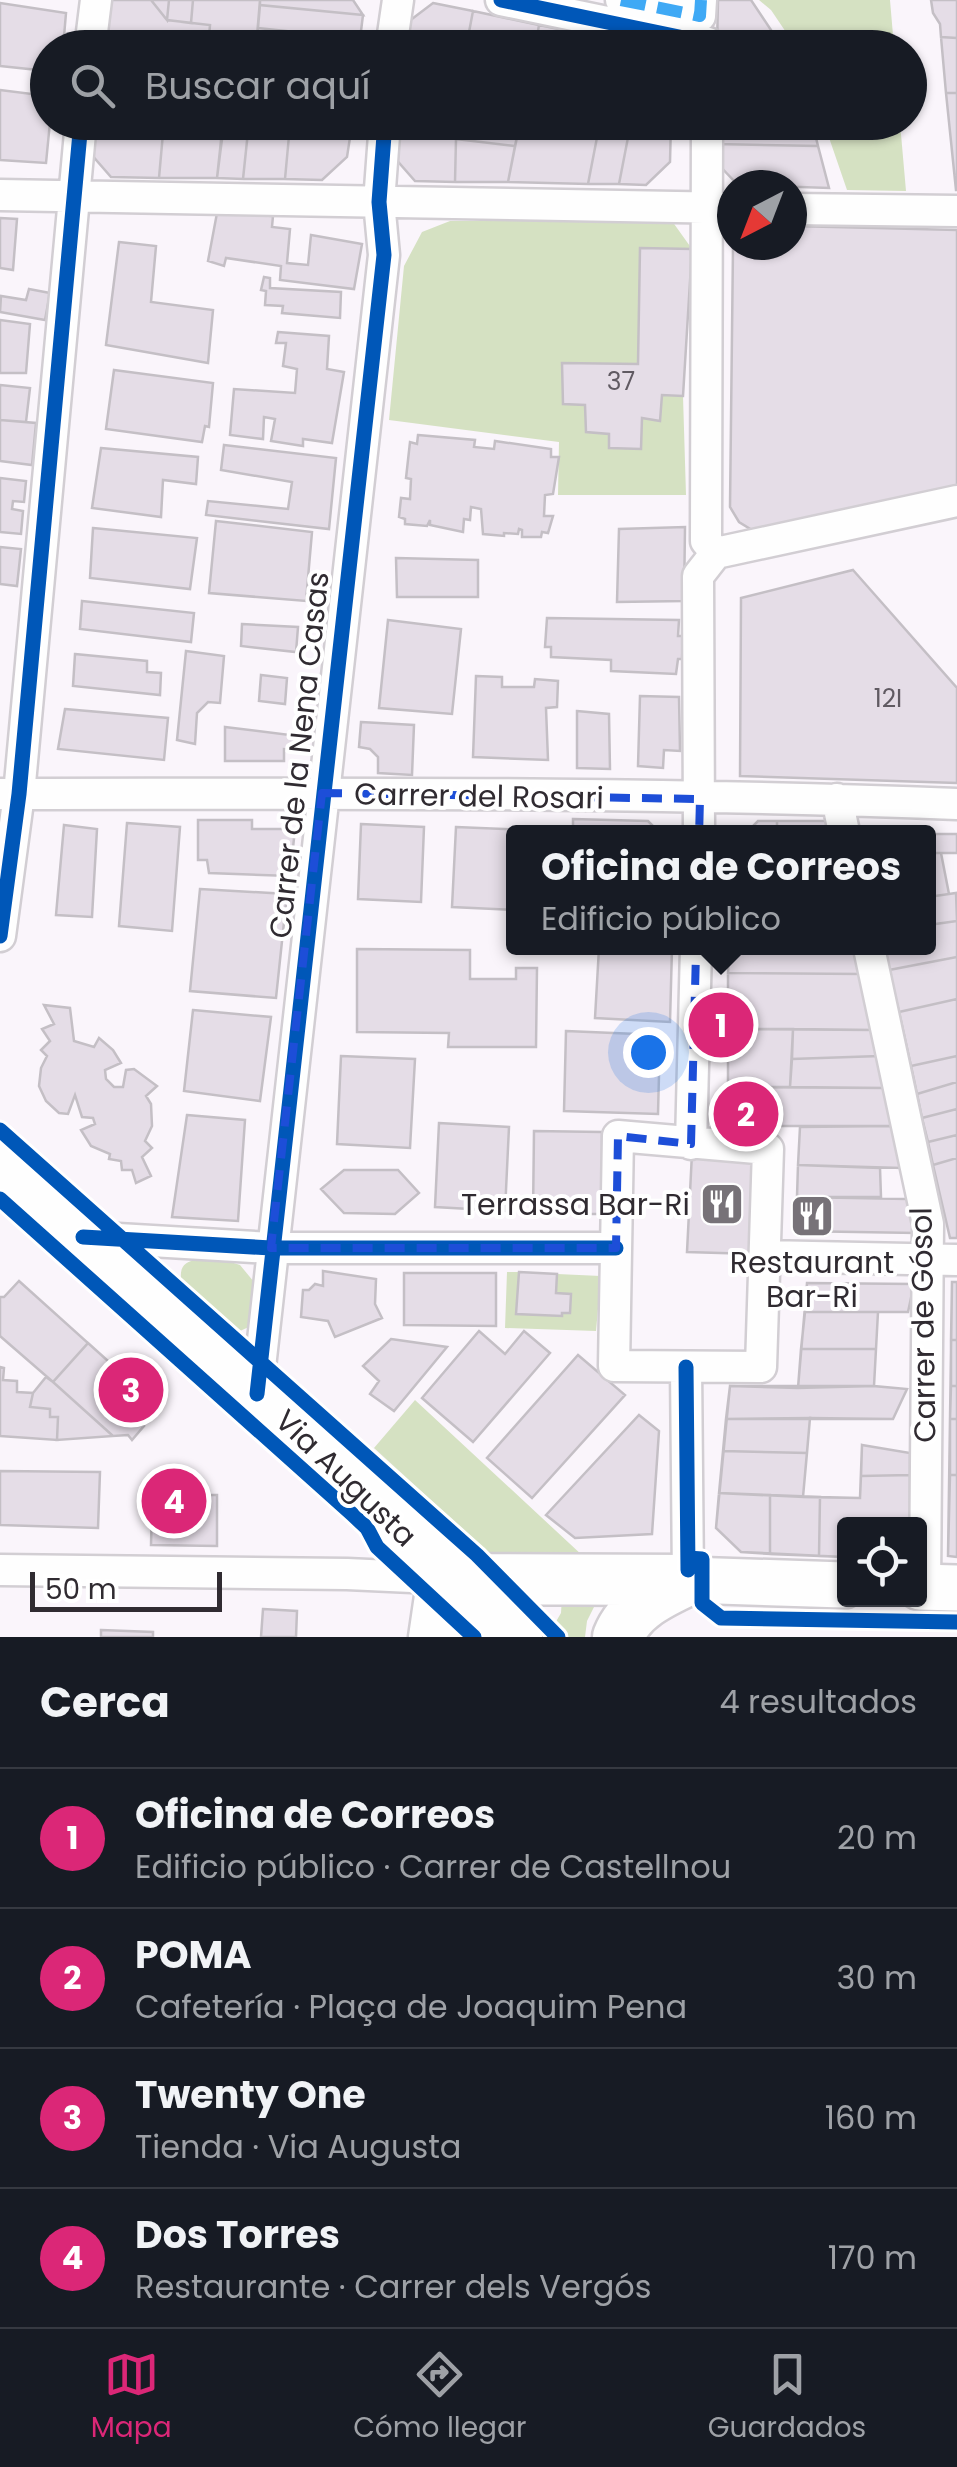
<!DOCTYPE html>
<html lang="es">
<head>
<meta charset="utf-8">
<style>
  :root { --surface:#171b24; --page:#20242c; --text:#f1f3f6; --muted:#9ea1a6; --line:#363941; --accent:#db2777 }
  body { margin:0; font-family:Poppins,sans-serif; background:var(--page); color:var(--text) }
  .controls { position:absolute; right:30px; bottom:30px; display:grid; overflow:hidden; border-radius:10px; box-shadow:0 2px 8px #0004 }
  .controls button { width:90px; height:90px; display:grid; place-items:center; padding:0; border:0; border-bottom:2px solid var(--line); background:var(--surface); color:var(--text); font:50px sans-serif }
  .compass { position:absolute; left:717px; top:170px; width:90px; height:90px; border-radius:50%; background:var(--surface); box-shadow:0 2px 8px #0004; rotate:222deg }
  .scale { position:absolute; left:30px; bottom:25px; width:192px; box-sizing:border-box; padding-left:10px; border:5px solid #302b31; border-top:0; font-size:28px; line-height:35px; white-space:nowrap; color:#302b31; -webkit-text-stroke:8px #fff; paint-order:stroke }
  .you { position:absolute; left:648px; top:1052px; width:35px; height:35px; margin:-25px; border:8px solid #fff; border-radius:50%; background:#1a73e8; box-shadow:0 0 0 15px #1a73e833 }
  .badge { display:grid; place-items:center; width:65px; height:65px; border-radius:50%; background:var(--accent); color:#fff; font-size:32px; font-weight:700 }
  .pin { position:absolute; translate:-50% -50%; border:5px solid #fff; box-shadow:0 2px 10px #0006 }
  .popup { position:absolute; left:506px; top:825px; width:430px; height:130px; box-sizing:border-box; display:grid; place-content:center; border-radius:10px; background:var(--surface); filter:drop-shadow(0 2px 8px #0005); font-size:32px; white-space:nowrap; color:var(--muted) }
  .popup b { font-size:38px; color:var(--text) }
  .popup::after { content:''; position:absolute; left:50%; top:100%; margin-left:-20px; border:20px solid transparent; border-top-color:var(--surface) }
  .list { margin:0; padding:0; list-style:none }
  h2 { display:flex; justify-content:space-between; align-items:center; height:130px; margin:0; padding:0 40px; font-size:42px }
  h2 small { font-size:32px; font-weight:400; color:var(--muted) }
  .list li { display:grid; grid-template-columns:65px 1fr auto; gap:30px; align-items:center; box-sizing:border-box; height:140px; padding:0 40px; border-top:2px solid var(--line) }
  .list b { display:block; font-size:38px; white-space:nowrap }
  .list p { margin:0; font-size:32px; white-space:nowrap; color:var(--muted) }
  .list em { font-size:32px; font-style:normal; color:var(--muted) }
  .icon { flex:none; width:55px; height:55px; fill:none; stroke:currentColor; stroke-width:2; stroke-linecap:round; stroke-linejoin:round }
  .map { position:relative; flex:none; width:957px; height:1637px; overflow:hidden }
  .search { position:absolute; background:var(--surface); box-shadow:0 2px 8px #0004; left:30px; right:30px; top:30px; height:110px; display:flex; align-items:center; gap:25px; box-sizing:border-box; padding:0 35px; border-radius:55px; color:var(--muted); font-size:38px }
  .sheet { height:690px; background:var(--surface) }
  nav { display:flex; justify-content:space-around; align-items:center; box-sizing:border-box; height:140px; border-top:2px solid var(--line); background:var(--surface); font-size:28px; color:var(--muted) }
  nav a { display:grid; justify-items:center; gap:5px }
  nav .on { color:var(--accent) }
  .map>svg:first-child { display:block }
  .green { fill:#d5e1c2 }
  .building { fill:#e5dde7; stroke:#c4bfc5; stroke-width:2.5 }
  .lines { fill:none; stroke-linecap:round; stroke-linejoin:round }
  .street-casing { stroke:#d2ced3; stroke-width:35 }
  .secondary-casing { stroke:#d2ced3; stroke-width:50 }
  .primary-casing { stroke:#d2ced3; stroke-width:55 }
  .street { stroke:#fefefe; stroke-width:30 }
  .secondary { stroke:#fefefe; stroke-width:45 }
  .primary { stroke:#fefefe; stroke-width:50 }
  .quiet { stroke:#3fa9f5; stroke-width:12; stroke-dasharray:25 12; stroke-linecap:butt }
  .cycleway-casing { stroke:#fff; stroke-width:21 }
  .cycleway { stroke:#0057b8; stroke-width:15 }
  .marked { fill:none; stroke:#1d4ed8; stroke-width:8; stroke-dasharray:20 12; stroke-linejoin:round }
  .labels { text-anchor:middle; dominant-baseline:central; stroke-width:8; stroke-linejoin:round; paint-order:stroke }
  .number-label { font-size:25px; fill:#605a62 }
  .street-label { font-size:30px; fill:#302b31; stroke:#fff }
  .poi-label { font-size:30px; fill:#302b31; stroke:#fff; text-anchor:end }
</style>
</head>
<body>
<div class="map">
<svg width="957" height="1637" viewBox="0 0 957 1637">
  <rect width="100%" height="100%" fill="#faf5fb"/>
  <path class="green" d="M759 0H890L894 47H796L771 10Z
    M824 123H900L906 191 847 190Z
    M450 221H672L692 249 640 248 638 364H562L563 403 585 405 586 432 609 434 610 448 641 449 642 418 659 421 662 395 683 396 686 495H558L559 442 389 420 404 266 422 232Z
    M221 1259 240 1265 254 1282 251 1326 240 1331 232 1329 182 1284C175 1255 201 1260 221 1259Z
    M507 1272H519L517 1313 562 1316V1313H570L571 1295 556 1293 557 1274 601 1276 596 1331 505 1328Z
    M415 1400 583 1556 489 1553 374 1448Z
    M562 1597 597 1601 587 1621 585 1637H566L554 1625 561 1613Z"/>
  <path class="building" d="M106 0H151L167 20 210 25 208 47 103 35Z
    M151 0H169L167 20Z
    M169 0H193L191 23 167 20Z
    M193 0H260L256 48H208L210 25 191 23Z
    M260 0H353L363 15 260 5Z
    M718 0H751L783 48H717Z
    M931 0H957V38L941 37 940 24 933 13Z
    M0 3 66 13 63 48H48V71L0 66Z
    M433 3 473 11 466 48H405L408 22Z
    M260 5 363 15 360 39 258 28Z
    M473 11 539 25 535 48H466Z
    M539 25 617 41 615 48H535Z
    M258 28 360 39 359 48H256Z
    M103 35 208 47V48H101Z
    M941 37 957 38V93H946Z
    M0 90 48 96V122H50L46 163 0 160Z
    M946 93H957V190H956Z
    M94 122H223L222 139 94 126Z
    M223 122H249L243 179 217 178Z
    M249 122 290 125 285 179H243Z
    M268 122H352L351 131Z
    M398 122H520L515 146 397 132Z
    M520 122H600L588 184 508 182Z
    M600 122H631L619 184H588Z
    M631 122H671L670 162 646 185 619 184Z
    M716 122H812L818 146 716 144Z
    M290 125 351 131 347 157 322 180 285 179Z
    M94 126 163 133 159 178 111 177 91 154Z
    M397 132 456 139 455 182 415 181 394 157Z
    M163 133 222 139 217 178H159Z
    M456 139 515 146 508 182H455Z
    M716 144 818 146 829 188 738 185 716 162Z
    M217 213 273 216 272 227 290 229 287 263 308 265 311 235 362 244 354 289 280 280 281 266 226 258 224 266 208 261Z
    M0 218 17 219 13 270 0 268Z
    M792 226 957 230V486L775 532 752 530 739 522 730 507 733 247 792 245Z
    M119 242 156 246 151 302 213 310 208 363 106 345Z
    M640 248 692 249 683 396 662 395 660 421 642 418 641 449 609 448V434L586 432 585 405 563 404 562 363 638 364Z
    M264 277 270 278V288L341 292 340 318 282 313 283 306 265 305 266 291 261 290Z
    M29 289 50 293 45 320 0 312 1 296 26 300Z
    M0 320 30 324 26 373H0Z
    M278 332 329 336 327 369 344 372 332 443 303 439V446L271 441 275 419 264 417 263 439 230 435 234 389 295 393 297 369 283 366 286 343H276Z
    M114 370 213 383 209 427 205 426 202 442 106 429Z
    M0 385 30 388 26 422 0 420Z
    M0 420 36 423 32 465 0 461Z
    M418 435 475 440 474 447 494 449 495 441 551 449V457H559L553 494 545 495 544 516H553L548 533 542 532 541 537H522V530L519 529 518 534 504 533V536L483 534 481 509 471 507 470 520 464 519 463 532 430 525V520L427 526 405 524V519L399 517 401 498 410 499 411 479 406 478 410 442 417 444Z
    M224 445 336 458 329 529 206 515 208 501 288 509 292 482 221 470Z
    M101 448 198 457 196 484 163 480 161 517 92 508Z
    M0 478 26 481 24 502 13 501 12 509 23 511 21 534 0 532Z
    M216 521 312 532 306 601 209 593Z
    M685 527 684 601 617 602 619 529Z
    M93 528 197 538 190 589 90 578Z
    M0 547 21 549 17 586 0 584Z
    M396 558 478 560V597H397Z
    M853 570 957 688V783L740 776 741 598Z
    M82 601 194 613 191 642 80 629Z
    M547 618 679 620 678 636H683L682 659H678L676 674 611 671V660L551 657V647H545Z
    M388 620 461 629 452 714 379 708Z
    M242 624 298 627 296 652 241 646Z
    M186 651 224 656 220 703 208 702 197 713 195 744 177 740Z
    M75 654 147 661V672L161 673 160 695 73 686Z
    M261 675 287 678 285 704 259 701Z
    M476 676 502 677V687H534L535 679 558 681 557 707 546 708 548 760 473 757Z
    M640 696 679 697 680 751 664 750 663 768 638 766Z
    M65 709 168 718 164 760 58 749Z
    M577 711 609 714 610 769 577 768Z
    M361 722 414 725 412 775 378 773V757L370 749 359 747Z
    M225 727 298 736 295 750 284 749V761H225Z
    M573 819 648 821 659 832H573Z
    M198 820H252V829H295L290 876 209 873 207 860H198Z
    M758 821H777V832H747Z
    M777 821H832L835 832H777Z
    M127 823 180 827 172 931 119 926Z
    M361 824 424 827 421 902 358 899Z
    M64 825 97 829 92 917 56 915Z
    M456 827 531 830 514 832V910L452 907Z
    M928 834H957V853H928Z
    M928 853H941L949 894 928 897Z
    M200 889 287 894 276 998 190 991Z
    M956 893 957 921 928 925V897Z
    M957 921V957L889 970 884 948H928V925Z
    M599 948H672L670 1022 595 1018Z
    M729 948 858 949 863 974 728 973Z
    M357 949 470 950V979H516V968H537L536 1047H448L449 1033 357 1032Z
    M957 957V999L899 1012 889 970Z
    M728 973 863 974 874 1030 728 1029Z
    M957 999V1056L911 1066 899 1012Z
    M44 1005 70 1008 74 1041 94 1047 99 1038 113 1050 121 1063 105 1070 106 1079 114 1087H123L126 1070 134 1069 157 1086 146 1096 151 1104 152 1126 145 1141 152 1148 142 1157 151 1176 136 1183 132 1170H122L121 1161 109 1159 110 1154 91 1146 81 1130 95 1124 93 1118 82 1117 75 1095 68 1114 59 1113 46 1101 39 1086 41 1068 47 1056 41 1050 50 1041 42 1029 54 1024Z
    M193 1010 271 1017 260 1101 184 1091Z
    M728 1029H793L790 1087H728Z
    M793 1029 874 1030 879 1056 792 1059Z
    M566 1031 660 1035 658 1114 564 1111Z
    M341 1056 415 1059 410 1148 337 1144Z
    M879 1056 886 1088 790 1087 792 1059Z
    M957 1056V1082L917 1094 911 1066Z
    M957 1082V1109L922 1118 917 1094Z
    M728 1087 886 1088 893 1126H727Z
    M957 1109V1135L928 1142 922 1118Z
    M187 1115 245 1120 238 1221 172 1217Z
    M439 1123 509 1127 505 1211 435 1207Z
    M893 1126 902 1168 798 1165 800 1127Z
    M534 1131 602 1132V1214H533Z
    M957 1135V1158L933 1165 928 1142Z
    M692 1153 756 1155 753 1254 687 1252Z
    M957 1158V1238H950L933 1165Z
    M798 1165 880 1168 881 1197H797Z
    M344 1170H398L419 1193 395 1214 344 1213 321 1189Z
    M797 1197 907 1199 916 1233 796 1231Z
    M323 1271 376 1279 375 1304 382 1318 335 1337 328 1321 301 1317 303 1290H309L315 1284 323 1286Z
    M519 1272 557 1274 556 1293 571 1294 570 1313H562V1316L516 1314Z
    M404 1273H496V1326L404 1325Z
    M19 1281 88 1343 53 1382 0 1336V1297H4Z
    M952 1282H957V1557L948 1556Z
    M952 1282H957V1340H951Z
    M807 1283 914 1284 908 1312H878L874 1386 907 1389 893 1419 810 1418 803 1497 860 1498 862 1445 910 1453V1524H844V1557L741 1552 716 1528 730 1386 798 1388Z
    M807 1283 914 1284 908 1312H805Z
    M805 1312H878L876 1349H801Z
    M479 1331 505 1354 524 1331 550 1353 473 1442 422 1398Z
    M391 1339 447 1347 394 1411 370 1394 379 1381 363 1366Z
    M951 1340H957V1386H951Z
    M88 1343 157 1405 140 1423 144 1426 132 1440 128 1435 113 1436 53 1382Z
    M801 1349H876L874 1386 798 1388Z
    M578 1355 625 1395 532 1498 487 1458Z
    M0 1367 4 1368 3 1380 17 1381V1392L33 1393 30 1407 50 1409V1417H58L57 1440 0 1436Z
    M46 1377 53 1382 113 1436 57 1440 58 1417H50V1409L30 1407 33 1393Z
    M730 1386H874L907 1389 893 1419H726Z
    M951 1386H957V1419H950Z
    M639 1415 659 1431 652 1534 575 1538 546 1515Z
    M810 1418 807 1453 723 1451 726 1419Z
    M950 1419H957V1475H950Z
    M862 1445 910 1453V1475L861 1476Z
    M723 1451 807 1453 803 1497 719 1493Z
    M0 1471 100 1472 98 1528 0 1525Z
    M910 1475V1524H844V1557L819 1556 820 1497 860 1498 861 1476Z
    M950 1475H957V1557L948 1556Z
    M719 1493 770 1495V1554L741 1552 716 1528Z
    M205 1495H217V1546L151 1545 152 1505H205Z
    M770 1495 820 1497 819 1556 770 1554Z
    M263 1609 297 1611 296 1637H261Z
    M101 1630 153 1632V1637H101Z"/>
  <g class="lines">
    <g class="street-casing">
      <path id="street" d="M501 0 708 43
        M621 0 700 16 701 0
        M90 48 96 0
        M391 48 398 0
        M707 122 706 541 716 553
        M0 195 732 208
        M792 209 957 211
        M716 553 957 501
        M0 794C319 794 638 791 957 804
        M837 799 844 832
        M699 832 698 576 716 553
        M0 936 19 794 81 122
        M869 948 928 1224 925 1587
        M618 1136 768 1149 761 1367 614 1366Z
        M691 1144 696 948
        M84 1237 271 1248H616
        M764 1256 957 1260
        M257 1394 384 255 379 202 385 122
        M0 1570 347 1574 455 1579
        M675 1581 688 1580 686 1367
        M425 1635 465 1630 511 1632
        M424 1637 430 1596 455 1579"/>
    </g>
    <g class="secondary-casing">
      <path id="secondary" d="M688 1580 844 1585
        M920 1587 957 1588"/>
    </g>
    <g class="primary-casing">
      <path id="primary" d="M0 1163 315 1445 517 1637
        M455 1579 688 1580
        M618 1637C630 1607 660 1593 688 1580"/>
    </g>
    <use href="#street" class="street"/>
    <use href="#secondary" class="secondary"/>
    <use href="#primary" class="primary"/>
    <path class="quiet" d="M621 0 700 16 701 0"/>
    <g class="cycleway-casing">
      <path id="cycleway" d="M501 0 708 43
        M0 936 19 794 81 122
        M0 1130 477 1555 558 1637
        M0 1199 352 1514 367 1528 377 1547 474 1637
        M83 1237 271 1248H616
        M686 1367 688 1570
        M257 1394 384 255 379 202 385 122
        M688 1558 702 1559V1603L721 1618 957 1622"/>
    </g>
    <use href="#cycleway" class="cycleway"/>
  </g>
  <path class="marked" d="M322 793 700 799 691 1144 618 1136 616 1248H271Z"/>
  <defs>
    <g id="restaurant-square" transform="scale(2.25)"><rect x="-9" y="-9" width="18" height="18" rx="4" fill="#777278" stroke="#fff"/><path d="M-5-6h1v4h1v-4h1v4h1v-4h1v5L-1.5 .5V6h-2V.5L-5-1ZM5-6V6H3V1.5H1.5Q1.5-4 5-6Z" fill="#fff"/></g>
  </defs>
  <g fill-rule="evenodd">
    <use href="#restaurant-square" x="722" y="1204"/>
    <use href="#restaurant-square" x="812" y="1216"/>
  </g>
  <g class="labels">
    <g class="number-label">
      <text x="621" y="381">37</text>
      <text x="888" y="698">12I</text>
    </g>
    <g class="street-label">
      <text transform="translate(299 755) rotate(-84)">Carrer de la Nena Casas</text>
      <text transform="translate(479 796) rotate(1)">Carrer del Rosari</text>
      <text transform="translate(923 1325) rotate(-91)">Carrer de Gósol</text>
      <text transform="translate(346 1478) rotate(44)">Via Augusta</text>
    </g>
    <g class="poi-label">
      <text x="690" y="1204">Terrassa Bar-Ri</text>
      <text x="812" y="1262" text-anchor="middle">Restaurant<tspan x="812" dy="34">Bar-Ri</tspan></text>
    </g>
  </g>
</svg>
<div class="controls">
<button><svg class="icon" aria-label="locate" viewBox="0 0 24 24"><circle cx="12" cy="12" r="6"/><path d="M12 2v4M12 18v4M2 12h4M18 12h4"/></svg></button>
</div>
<svg class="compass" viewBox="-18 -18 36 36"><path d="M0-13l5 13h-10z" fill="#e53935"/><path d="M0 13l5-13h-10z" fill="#9ea1a6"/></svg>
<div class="scale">50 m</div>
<div class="you"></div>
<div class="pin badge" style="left:721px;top:1025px">1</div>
<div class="popup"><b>Oficina de Correos</b>Edificio público</div>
<div class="pin badge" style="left:746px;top:1114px">2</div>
<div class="pin badge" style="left:131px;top:1390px">3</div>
<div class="pin badge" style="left:174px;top:1501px">4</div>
<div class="search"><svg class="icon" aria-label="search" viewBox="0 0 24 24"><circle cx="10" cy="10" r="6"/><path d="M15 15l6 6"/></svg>Buscar aquí</div>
</div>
<section class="sheet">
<h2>Cerca<small>4 resultados</small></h2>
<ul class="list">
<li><span class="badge">1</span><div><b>Oficina de Correos</b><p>Edificio público · Carrer de Castellnou</p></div><em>20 m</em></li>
<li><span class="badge">2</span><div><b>POMA</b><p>Cafetería · Plaça de Joaquim Pena</p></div><em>30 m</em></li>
<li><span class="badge">3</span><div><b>Twenty One</b><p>Tienda · Via Augusta</p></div><em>160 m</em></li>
<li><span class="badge">4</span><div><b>Dos Torres</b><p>Restaurante · Carrer dels Vergós</p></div><em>170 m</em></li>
</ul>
</section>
<nav>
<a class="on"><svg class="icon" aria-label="map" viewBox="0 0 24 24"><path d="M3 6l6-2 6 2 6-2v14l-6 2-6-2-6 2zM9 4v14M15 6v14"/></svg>Mapa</a>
<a><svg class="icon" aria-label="directions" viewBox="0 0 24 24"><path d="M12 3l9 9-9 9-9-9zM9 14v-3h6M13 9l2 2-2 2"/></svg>Cómo llegar</a>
<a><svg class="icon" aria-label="saved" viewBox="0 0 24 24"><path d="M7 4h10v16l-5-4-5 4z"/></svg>Guardados</a>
</nav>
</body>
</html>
